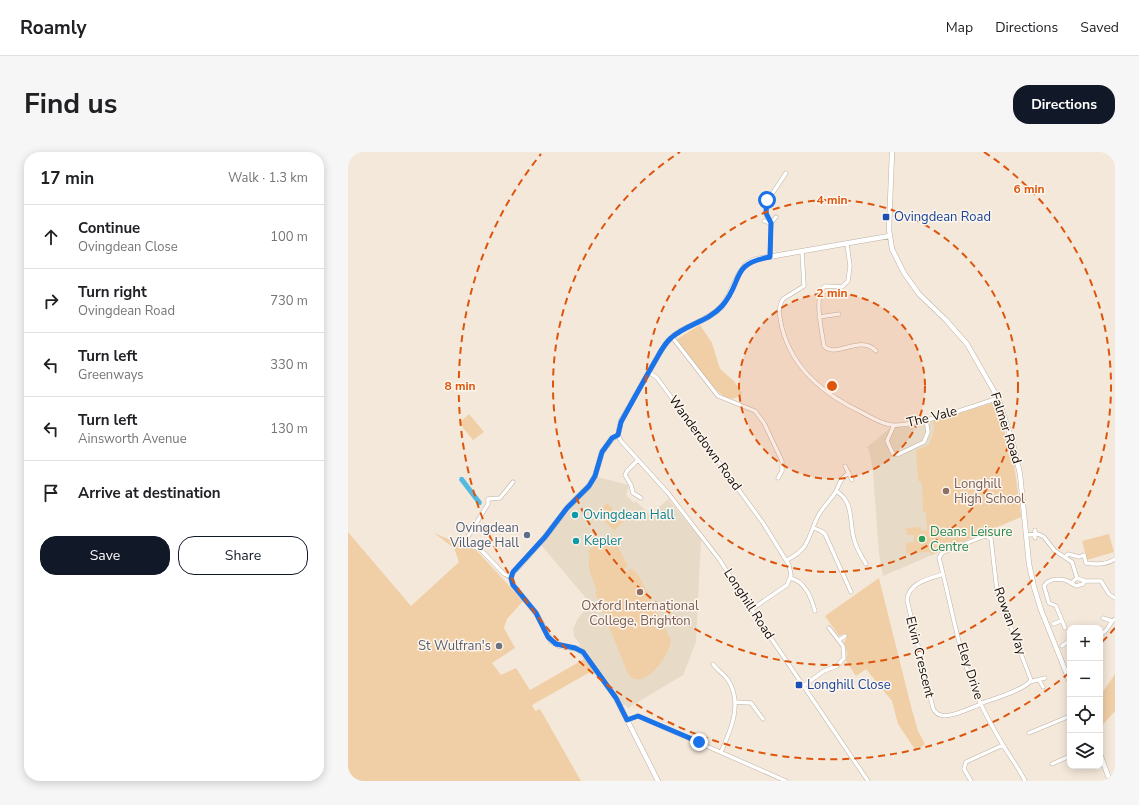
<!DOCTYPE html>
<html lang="en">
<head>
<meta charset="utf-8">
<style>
  :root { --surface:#fff; --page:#f6f6f6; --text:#202124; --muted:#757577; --line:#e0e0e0; --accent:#111827 }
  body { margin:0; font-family:"Nunito Sans",sans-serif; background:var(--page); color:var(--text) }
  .controls { position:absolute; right:12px; bottom:12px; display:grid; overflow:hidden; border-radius:8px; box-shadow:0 2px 10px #0003 }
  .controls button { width:36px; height:36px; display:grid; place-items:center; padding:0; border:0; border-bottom:1px solid var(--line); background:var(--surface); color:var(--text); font:20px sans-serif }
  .stop { position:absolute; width:12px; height:12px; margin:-9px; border:3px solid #1a73e8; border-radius:50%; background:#fff }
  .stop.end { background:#1a73e8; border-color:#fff; box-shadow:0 1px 4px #0008 }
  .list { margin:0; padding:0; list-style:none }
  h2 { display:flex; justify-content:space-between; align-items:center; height:52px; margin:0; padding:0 16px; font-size:17px }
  h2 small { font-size:13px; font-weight:400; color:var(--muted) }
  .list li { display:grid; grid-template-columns:26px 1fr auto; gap:12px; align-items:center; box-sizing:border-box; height:64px; padding:0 16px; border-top:1px solid var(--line) }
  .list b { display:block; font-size:15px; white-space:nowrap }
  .list p { margin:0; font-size:13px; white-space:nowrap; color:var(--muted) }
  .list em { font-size:13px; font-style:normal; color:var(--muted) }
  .actions { display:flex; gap:8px; padding:12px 16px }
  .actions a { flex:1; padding:9px 0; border:1px solid var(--accent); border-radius:16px; text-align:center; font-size:14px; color:var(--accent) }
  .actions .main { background:var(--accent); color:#fff }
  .icon { flex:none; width:22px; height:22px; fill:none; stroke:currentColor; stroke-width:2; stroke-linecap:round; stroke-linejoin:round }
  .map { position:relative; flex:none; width:767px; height:629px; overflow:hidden; border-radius:16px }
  header { display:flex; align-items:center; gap:24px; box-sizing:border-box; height:56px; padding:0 20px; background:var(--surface); border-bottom:1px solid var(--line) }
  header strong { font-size:19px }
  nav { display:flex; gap:22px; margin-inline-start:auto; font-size:14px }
  .intro { display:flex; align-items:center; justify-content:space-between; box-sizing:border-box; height:96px; padding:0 24px }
  h1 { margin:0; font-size:28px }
  .button { padding:10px 18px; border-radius:16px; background:var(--accent); color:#fff; font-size:14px; font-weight:700 }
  main { display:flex; gap:24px; padding:0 24px }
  aside { flex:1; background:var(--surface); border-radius:16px; box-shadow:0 2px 10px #0003 }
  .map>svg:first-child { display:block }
  .education { fill:#e7dbc7 }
  .green { fill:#f0cfa6 }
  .water { fill:#54b9df }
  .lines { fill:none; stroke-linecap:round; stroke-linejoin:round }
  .street-casing { stroke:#bdb2a4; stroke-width:4.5 }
  .secondary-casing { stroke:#bdb2a4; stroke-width:5.5 }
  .street { stroke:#fff; stroke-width:3.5 }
  .secondary { stroke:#fff; stroke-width:4.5 }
  .route { stroke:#1a73e8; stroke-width:5 }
  .ring { fill:none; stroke:#dd550c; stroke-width:2; stroke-dasharray:7 5 }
  .transit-dot { fill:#1a4fb4; stroke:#fef6ee; stroke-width:1.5 }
  .education-dot { fill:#8d6e63; stroke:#fef6ee; stroke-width:1.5 }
  .culture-dot { fill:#0f9aa8; stroke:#fef6ee; stroke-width:1.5 }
  .service-dot { fill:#5c6f8a; stroke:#fef6ee; stroke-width:1.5 }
  .leisure-dot { fill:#2e9e5b; stroke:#fef6ee; stroke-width:1.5 }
  .worship-dot { fill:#6b7280; stroke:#fef6ee; stroke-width:1.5 }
  .labels { text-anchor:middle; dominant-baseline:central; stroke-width:3; stroke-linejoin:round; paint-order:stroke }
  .transit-label { font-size:13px; fill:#164399; stroke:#fef6ee; text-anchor:start }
  .street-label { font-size:13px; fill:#110d08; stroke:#fef6ee }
  .education-label { font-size:13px; fill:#785e54; stroke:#fef6ee; text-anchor:start }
  .culture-label { font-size:13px; fill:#0d838f; stroke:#fef6ee; text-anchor:start }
  .service-label { font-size:13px; fill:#4e5e75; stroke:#fef6ee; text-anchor:end }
  .leisure-label { font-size:13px; fill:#27864d; stroke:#fef6ee; text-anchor:start }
  .worship-label { font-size:13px; fill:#5b616d; stroke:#fef6ee; text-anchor:end }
  .centre { fill:#dd550c; stroke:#fef6ee; stroke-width:2 }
  .ring-label { font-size:12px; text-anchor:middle; font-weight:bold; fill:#dd550c; stroke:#fef6ee; stroke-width:3; stroke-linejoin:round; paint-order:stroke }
</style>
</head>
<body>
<header>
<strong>Roamly</strong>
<nav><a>Map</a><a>Directions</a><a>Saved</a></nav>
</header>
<div class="intro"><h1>Find us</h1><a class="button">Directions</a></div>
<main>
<aside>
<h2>17 min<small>Walk · 1.3 km</small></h2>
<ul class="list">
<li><svg class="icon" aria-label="ahead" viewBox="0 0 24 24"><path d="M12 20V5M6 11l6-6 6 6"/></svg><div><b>Continue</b><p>Ovingdean Close</p></div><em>100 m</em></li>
<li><svg class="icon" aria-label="right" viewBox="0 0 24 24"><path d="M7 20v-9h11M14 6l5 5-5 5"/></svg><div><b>Turn right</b><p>Ovingdean Road</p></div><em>730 m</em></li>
<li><svg class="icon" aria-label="left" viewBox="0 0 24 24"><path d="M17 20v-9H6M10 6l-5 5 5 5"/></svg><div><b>Turn left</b><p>Greenways</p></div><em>330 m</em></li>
<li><svg class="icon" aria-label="left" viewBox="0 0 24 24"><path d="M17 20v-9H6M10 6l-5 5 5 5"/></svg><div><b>Turn left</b><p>Ainsworth Avenue</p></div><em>130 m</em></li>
<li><svg class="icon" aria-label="arrive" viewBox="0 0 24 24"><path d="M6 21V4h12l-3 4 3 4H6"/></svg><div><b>Arrive at destination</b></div></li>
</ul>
<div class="actions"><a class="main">Save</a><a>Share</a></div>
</aside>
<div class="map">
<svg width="767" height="629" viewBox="0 0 767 629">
  <rect width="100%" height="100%" fill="#f4e8da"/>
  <path class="education" d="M645 251 648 253 650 259 666 312 673 365 535 424 531 402 525 321 523 307 520 296H518L542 276 561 275Z
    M249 325 281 333 278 343 286 351 288 349 302 363 320 347 353 387 348 490 335 523 280 556 278 553H274L270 546 273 544 272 542 268 544 226 484 225 477 229 468 242 451 193 393 230 348 246 332Z"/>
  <path class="green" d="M352 173 364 191 372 217 386 229 394 241C390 245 386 248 380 246 368 244 337 199 329 187Z
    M645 251 648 253 650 259 666 312 673 365 583 403V400L558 401V391L566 390V383H559L558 376 573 375V379L579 378 578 360H575L574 332 570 328 568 298 581 293 586 278 585 269Z
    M121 262 136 280 125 288 111 271Z
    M259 351 276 369 266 379 249 361Z
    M0 380 63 454 111 410 106 396 86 381 129 399 175 449 159 467 156 476 167 496 144 511 153 523 168 516 182 538 238 506 246 517 244 519 184 553 187 559 192 557 233 629H0Z
    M761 382 766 400 739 408 734 389Z
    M267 383 268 391 280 414 276 417 278 420 284 416 291 424 323 488C323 502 295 542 280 522L247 440 249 439C244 426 238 415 242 401L239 400 246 393 258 394 262 390V386Z
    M531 426 564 558 570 579 577 592 568 599 550 572 544 549 518 517 508 524 498 509 499 501 496 490 499 485 496 482 491 484 477 464Z
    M767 522V559L752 576V544Z"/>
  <path class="water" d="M112 325H115L134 350 133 353H130L111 328Z"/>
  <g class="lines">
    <g class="street-casing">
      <path id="street" d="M416 69 423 71 428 65
        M499 92 502 114 500 129 494 135 477 134C465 142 474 180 476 194 488 207 512 182 528 199
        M454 100 456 134 435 147C429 156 432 166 434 176 445 218 477 243 515 261 524 266 534 272 544 273 566 275 627 254 650 246
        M422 105 423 71 418 63V51L438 21
        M471 165 491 162
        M324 185 370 244 407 259 416 271 434 309V319L430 326
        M301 220 309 226 315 234 415 371 441 413 443 423 439 433 404 457
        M546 273 539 289 545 302H551L576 290 580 280 578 267
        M270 283 273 289 320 341 371 407 414 473 520 629
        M290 308 279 319 277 323 283 333 285 341 293 346
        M497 314 504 328
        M488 339C506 349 501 369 506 387 508 396 513 404 518 412
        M466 376 473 379 477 382 503 440
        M687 378V386
        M679 383 690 382 696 385 707 399 724 410 729 426 723 431C716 426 701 425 696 434L701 451 708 454 717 476
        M717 405 720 402 731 405 736 403 738 411C749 413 758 413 767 407
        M439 408C462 396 459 387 469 366 473 357 481 350 487 341 492 332 492 326 501 321
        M595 422C581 427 561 430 559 448L585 556C591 573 619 557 631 553L634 551C645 547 679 537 683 528L649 439 643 387 639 384 634 385 594 401 591 406C603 451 610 499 628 541 635 559 645 576 655 593 662 605 671 616 677 629
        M163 425 156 422 133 398 116 391 140 352V347L152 346 165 330
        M442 426C457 429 463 445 467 459
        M729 426 737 429H753L761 442 767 446
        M723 431 728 434 735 432 737 429
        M755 466 764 469
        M705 472 713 469
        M752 482C761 480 760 471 767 467
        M491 488 497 484
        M714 494 722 488
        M365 512C369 518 376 522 380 528 395 551 383 578 373 600
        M691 528 695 535
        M682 530 697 526
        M455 534 476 519 489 514 496 506 495 494 481 476
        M387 550 403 551 415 567
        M279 568 290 564 438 629
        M681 581 722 564
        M704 612 722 604
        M623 629 616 617 618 610 655 593"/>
    </g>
    <g class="secondary-casing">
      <path id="secondary" d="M544 0 541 77 544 97 556 121 571 142 598 168 619 192 650 246 665 292 672 322 681 412 686 435 693 458 722 530
        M752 602 762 629
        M310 629 268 546 241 509 231 497 212 494 203 489 188 461 165 433 163 425 165 421 197 385 219 356 241 334 247 324 254 300 264 287 270 283 273 269C284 250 295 230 306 211 311 202 316 192 324 185 339 172 359 170 373 155 387 140 387 113 409 107L541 84"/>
    </g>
    <use href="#street" class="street"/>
    <use href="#secondary" class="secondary"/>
  </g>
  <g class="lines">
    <path class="route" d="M351 590 290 564 279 568 268 546 235 500 227 496 208 492 200 485 188 461 165 433 163 426 165 420 197 385 219 356 241 334 247 324 254 300 264 286 270 283 273 270C284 250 295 230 306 211 311 203 315 193 323 186 338 172 360 170 374 154 396 129 381 112 422 105L423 71 418 61 419 48"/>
  </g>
  <circle cx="484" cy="234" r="93" fill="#dd550c" fill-opacity=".12"/>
  <g class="ring">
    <circle cx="484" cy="234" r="93"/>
    <circle cx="484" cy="234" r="186"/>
    <path d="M636 0A279 279 0 1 1 332 0"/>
    <path d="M767 476A372 372 0 0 1 754 490M721 521A372 372 0 0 1 193 2"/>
  </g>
  <g class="transit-dot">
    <rect x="534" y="61" width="8" height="8" rx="2"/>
    <rect x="447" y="529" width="8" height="8" rx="2"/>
  </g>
  <g class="education-dot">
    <circle cx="598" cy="339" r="4"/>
    <circle cx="292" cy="440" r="4"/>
  </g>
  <g class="culture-dot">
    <circle cx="227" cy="363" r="4"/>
    <circle cx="228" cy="389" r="4"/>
  </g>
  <circle class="service-dot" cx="179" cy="383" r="4"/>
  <circle class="leisure-dot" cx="574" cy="387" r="4"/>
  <circle class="worship-dot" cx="151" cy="494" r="4"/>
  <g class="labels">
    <g class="transit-label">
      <text x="546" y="65">Ovingdean Road</text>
      <text x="459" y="533">Longhill Close</text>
    </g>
    <g class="street-label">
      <text transform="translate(584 265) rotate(-14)">The Vale</text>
      <text transform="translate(658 276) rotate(72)">Falmer Road</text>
      <text transform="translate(357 291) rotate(54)">Wanderdown Road</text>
      <text transform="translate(401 452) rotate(57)">Longhill Road</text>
      <text transform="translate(662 469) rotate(70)">Rowan Way</text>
      <text transform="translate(572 505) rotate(76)">Elvin Crescent</text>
      <text transform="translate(622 519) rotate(72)">Eley Drive</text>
    </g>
    <g class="education-label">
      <text x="606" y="332">Longhill<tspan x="606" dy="15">High School</tspan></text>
      <text x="292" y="454" text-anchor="middle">Oxford International<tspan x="292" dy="15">College, Brighton</tspan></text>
    </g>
    <g class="culture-label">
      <text x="235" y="363">Ovingdean Hall</text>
      <text x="236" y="389">Kepler</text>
    </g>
    <g class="service-label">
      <text x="171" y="376">Ovingdean<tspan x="171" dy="15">Village Hall</tspan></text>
    </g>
    <g class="leisure-label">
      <text x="582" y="380">Deans Leisure<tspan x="582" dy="15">Centre</tspan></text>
    </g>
    <g class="worship-label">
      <text x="143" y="494">St Wulfran's</text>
    </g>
  </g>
  <circle cx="484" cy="234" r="6" class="centre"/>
  <g class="ring-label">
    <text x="681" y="41">6 min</text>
    <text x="484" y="52">4 min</text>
    <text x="484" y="145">2 min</text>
    <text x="112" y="238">8 min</text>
  </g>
</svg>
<div class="controls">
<button>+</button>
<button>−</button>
<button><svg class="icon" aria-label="locate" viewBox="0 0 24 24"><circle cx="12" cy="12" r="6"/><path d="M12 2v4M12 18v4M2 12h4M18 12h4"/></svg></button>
<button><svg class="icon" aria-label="layers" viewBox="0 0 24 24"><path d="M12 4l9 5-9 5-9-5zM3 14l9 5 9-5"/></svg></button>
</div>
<div class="stop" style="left:419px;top:48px"></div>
<div class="stop end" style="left:351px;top:590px"></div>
</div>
</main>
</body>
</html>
